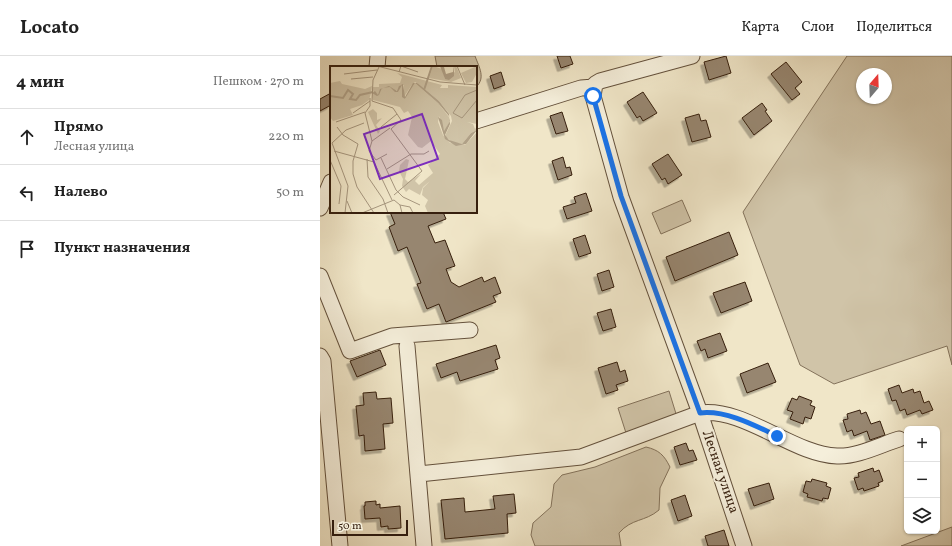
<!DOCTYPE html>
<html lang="ru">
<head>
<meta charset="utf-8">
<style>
  :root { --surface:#fff; --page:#f6f6f6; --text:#222; --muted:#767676; --line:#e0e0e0 }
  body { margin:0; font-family:Vollkorn,serif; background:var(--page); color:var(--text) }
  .controls { position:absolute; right:12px; bottom:12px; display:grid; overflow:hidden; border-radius:6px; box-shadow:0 1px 3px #0004 }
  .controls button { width:36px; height:36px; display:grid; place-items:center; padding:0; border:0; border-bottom:1px solid var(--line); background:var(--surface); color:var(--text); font:20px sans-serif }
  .compass { position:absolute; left:536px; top:12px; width:36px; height:36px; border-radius:50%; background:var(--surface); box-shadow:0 1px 3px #0004; rotate:19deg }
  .scale { position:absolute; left:12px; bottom:10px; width:76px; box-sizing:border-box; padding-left:4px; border:2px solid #361f0e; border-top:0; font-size:11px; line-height:14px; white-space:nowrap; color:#361f0e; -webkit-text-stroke:3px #f5efdb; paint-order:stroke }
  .stop { position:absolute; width:12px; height:12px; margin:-9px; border:3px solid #1a73e8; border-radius:50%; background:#fff }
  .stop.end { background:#1a73e8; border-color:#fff; box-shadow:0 1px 4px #0008 }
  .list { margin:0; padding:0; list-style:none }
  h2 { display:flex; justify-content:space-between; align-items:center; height:52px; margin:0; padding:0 16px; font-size:17px }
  h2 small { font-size:13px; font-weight:400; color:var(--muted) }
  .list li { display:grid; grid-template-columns:26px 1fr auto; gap:12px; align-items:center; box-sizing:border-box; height:56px; padding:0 16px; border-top:1px solid var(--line) }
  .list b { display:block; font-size:15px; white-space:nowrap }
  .list p { margin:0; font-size:13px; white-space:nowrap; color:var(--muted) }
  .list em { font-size:13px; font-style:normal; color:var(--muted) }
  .icon { flex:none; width:22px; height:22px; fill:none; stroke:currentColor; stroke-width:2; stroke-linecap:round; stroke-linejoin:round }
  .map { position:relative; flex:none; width:632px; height:490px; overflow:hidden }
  header { display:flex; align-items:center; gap:24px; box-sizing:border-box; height:56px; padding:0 20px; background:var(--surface); border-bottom:1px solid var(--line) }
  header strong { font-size:19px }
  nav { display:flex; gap:22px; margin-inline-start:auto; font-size:14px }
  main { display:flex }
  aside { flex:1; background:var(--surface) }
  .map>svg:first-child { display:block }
  .green { fill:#d0c4a8; stroke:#83725b; fill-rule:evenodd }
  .building { fill:#97866f; stroke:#361f0e; filter:url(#shadow) }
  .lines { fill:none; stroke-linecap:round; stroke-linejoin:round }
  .minor-casing { stroke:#64513c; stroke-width:17 }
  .minor { stroke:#f5efdb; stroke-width:15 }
  .route { stroke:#1a73e8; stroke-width:5 }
  .labels { text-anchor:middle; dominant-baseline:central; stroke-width:4; stroke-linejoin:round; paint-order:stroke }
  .street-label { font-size:14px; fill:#361f0e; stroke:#f5efdb }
  .inset-river { fill:none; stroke:#b1a289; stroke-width:2 }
  .inset-road { fill:none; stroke:#a6967e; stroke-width:1 }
  .view { fill:#7b2cbf; fill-opacity:0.15; stroke:#7b2cbf; stroke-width:2 }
  .inset-edge { fill:none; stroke:#361f0e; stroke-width:2 }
</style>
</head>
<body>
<header>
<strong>Locato</strong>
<nav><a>Карта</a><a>Слои</a><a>Поделиться</a></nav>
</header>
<main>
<aside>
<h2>4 мин<small>Пешком · 270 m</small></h2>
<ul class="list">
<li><svg class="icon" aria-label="ahead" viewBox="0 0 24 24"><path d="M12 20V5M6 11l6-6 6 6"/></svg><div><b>Прямо</b><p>Лесная улица</p></div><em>220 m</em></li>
<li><svg class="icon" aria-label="left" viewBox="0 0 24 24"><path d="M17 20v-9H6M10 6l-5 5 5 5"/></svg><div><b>Налево</b></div><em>50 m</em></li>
<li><svg class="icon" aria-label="arrive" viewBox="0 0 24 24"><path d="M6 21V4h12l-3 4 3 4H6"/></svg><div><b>Пункт назначения</b></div></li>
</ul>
</aside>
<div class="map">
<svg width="632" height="490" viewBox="0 0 632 490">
  <defs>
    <filter id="shadow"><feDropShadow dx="-3.5" dy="3.5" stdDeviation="0" flood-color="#0004"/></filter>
  </defs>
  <rect width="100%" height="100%" fill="#f0e6c8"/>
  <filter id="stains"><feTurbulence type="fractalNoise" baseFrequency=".005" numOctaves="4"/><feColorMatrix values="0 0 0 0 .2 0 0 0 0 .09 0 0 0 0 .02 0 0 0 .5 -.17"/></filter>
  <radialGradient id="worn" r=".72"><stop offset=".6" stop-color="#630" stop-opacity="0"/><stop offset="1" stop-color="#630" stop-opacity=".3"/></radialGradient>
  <path class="green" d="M115 0H155C159 11 166 22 156 31V11H117Z
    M527 0H632V309L627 290 514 328 480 309 423 156ZM542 18H566V42H542Z
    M362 144 371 165 341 178 332 157Z
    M349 335 357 361 306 377 298 352Z
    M326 391C339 394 344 399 350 411L340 432 339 454C325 466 312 462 299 477L301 490H215L211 479 213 467 231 451 234 428 242 419 275 411Z
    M632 471V490H581Z"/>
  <path class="building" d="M237 0H250L253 8 241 12Z
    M406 0 411 17 389 24 384 6Z
    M466 6 482 26 475 32 480 38 472 44 451 18Z
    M181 16 185 29 174 33 170 20Z
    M323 36 337 57 323 65 320 60 317 62 307 46Z
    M11 37V49L0 55V43Z
    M442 47 447 54 445 55 452 65 434 79 422 62Z
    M242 56 248 75 236 78 230 60Z
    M379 58 381 65 386 64 391 81 372 86 365 62Z
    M348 98 362 119 348 128 345 122 342 124 332 108Z
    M243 101 246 112 250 111 252 119 238 124 232 105Z
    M266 137 272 155 247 163 243 151 256 147 254 141Z
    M70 156H123L126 163 108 170 115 187 125 184 135 210 126 213 131 226 139 231 162 221 164 226 175 221 181 237 173 240 176 246 126 266 119 248 107 253 97 228 101 227 87 191 78 195 69 171 75 168Z
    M409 176 418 199 355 225 346 201Z
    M265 179 271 197 259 201 253 183Z
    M289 214 294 231 282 235 277 218Z
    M425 226 432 245 401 257 393 237Z
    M291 253 296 271 283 275 277 257Z
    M400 277 407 295 388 302 385 293 381 295 377 285Z
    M176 289 180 302 175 304 178 313 140 325 137 316 121 322 116 308Z
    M60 294 66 309 37 321 30 305Z
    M297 306 300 316 305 314 308 325 296 329 298 334 286 338 278 312Z
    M448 307 456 326 427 337 420 318Z
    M579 329 582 337 593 333 594 337 600 335 604 347 609 345 613 354 602 358 600 354 587 359 585 353 580 355 576 344 572 345 568 333Z
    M56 336 57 343 71 342 73 367 63 368 65 393 45 395 44 379 39 380 36 350 44 349 43 337Z
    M479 340 492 345 490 349 495 351 491 363 485 361 483 368 470 363 473 356 467 354 472 342 477 344Z
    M540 354 541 358 546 356 551 368 560 365 565 379 550 384 547 375 534 380 532 374 527 376 523 364 528 363 527 358Z
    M366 387 369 395 373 394 377 404 360 409 354 391Z
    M553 412 554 416 559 414 563 425 558 427 559 430 544 435 543 432 538 434 534 422 539 421 538 417Z
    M492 423 507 427 506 430 511 432 508 443 503 442 502 445 487 441 488 438 483 436 486 425 491 426Z
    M449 427 454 443 434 450 428 433Z
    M194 438 196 457 187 458 188 477 125 483 121 444 144 442 145 456 175 453 173 440Z
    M365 439 372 460 358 465 351 444Z
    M56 445V449L60 448V452L80 450 81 472 68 473V470L61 471 60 462 45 463 44 450H45V446Z
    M404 474 409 490H388L385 480Z"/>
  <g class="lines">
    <g class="minor-casing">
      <path id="minor" d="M372 0 280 25 275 28 273 40 301 141 380 357 424 490
        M57 11 58 0
        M156 65 261 32 274 31
        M0 152 11 126
        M0 220 30 295 72 280 150 274
        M87 290 104 490
        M0 300 3 305 20 490
        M99 418 261 401 380 357C424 351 474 399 517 400 537 401 560 389 579 383"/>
    </g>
    <use href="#minor" class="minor"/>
  </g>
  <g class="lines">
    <path class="route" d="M273 40 301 140 380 357C406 354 434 369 457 380"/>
  </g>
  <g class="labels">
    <g class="street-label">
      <text transform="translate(400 416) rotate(71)">Лесная улица</text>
    </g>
  </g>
  <g transform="translate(10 10)">
    <rect width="147" height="147" fill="#f0e6c8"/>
    <path d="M103 0 112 3 115 13 125 6 124 0H126L131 12 121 16 99 12ZM147 0V7L142 16 136 17 131 7ZM67 7 112 19 110 22H118V19L147 21V58L137 56 143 58 145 63 147 61V64L141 67 132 78 123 77 115 70 122 55 121 50 109 35 90 19 85 16 81 20 74 31V19H70L68 25 64 24 68 26 70 20 73 19 72 29 75 33 85 17 108 37 119 51 120 55 114 66 109 50 108 56 113 69 120 77 135 79 147 66V147H98L95 140 98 134 92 129 93 122 100 115 93 121 90 129 79 123 76 126 72 120 73 113 69 105 70 99 76 93 79 94 75 113 78 116 91 108 85 115 89 119 103 107 98 99 110 88 101 75 92 82 88 81 78 69 82 51 78 45 74 47 70 41 43 34 42 27H46L42 25 43 21H49V18L70 17 72 11ZM10 15 12 18 35 23 42 20 41 27 39 34 32 39 20 43 23 49 3 55 0 51V17ZM43 43 47 47V54L52 52 46 59 50 65 48 68 38 46Z" fill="#d0c4a8"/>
    <path d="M110 0 114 1 116 8 123 6 124 0V10L119 14 115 13ZM83 17H87L90 19 109 35 119 48 120 58 115 69 119 74 132 78 141 67 147 64 136 78 126 80 115 73 108 51 112 54 114 65 120 55 119 50 108 37 85 17 75 33 72 31V19L68 26H65L60 21 52 22 49 29 47 30 42 27 45 25 48 29 50 23 59 20 67 25 69 20 73 18 75 31Z" fill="#b1a289"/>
    <path class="inset-river" d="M94 24 102 0M0 30 13 32 18 24 23 28 20 33 26 34 30 29 43 26"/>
    <path class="inset-road" d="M47 0 110 16 147 19M127 0 135 19M49 1 43 14 42 35 63 42 71 54 61 63 92 105 64 129M69 6 71 0 88 6M14 8 47 4M21 13 43 11M147 24 135 29 123 47 132 52 147 34M40 32V40L35 47 42 75 39 85 46 94 57 88M23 47 40 35M6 56 35 46M7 61 13 69 28 78 23 95V108L27 121 44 147M51 61 67 48M42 75 60 62M4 85 44 96 62 134M51 92 66 124 73 131 90 139M37 93 38 111 53 133 58 147M0 94 11 120 9 138M57 103 81 88H94L99 85M17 135 22 147M70 139 80 141 83 147M15 147 18 120 2 77 16 64 34 57M32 147 64 134 70 139 72 147"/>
    <path class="view" d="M92 48 108 93 50 113 34 68Z"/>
    <rect width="147" height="147" class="inset-edge"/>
  </g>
  <rect width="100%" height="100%" filter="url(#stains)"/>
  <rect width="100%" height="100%" fill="url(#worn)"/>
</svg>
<div class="controls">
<button>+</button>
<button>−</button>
<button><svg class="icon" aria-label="layers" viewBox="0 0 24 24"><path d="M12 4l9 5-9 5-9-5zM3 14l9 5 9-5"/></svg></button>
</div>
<svg class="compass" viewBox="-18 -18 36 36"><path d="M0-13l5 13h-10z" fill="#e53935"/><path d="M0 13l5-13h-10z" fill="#767676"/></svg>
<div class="scale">50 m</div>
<div class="stop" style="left:273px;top:40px"></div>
<div class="stop end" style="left:457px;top:380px"></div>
</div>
</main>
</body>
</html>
